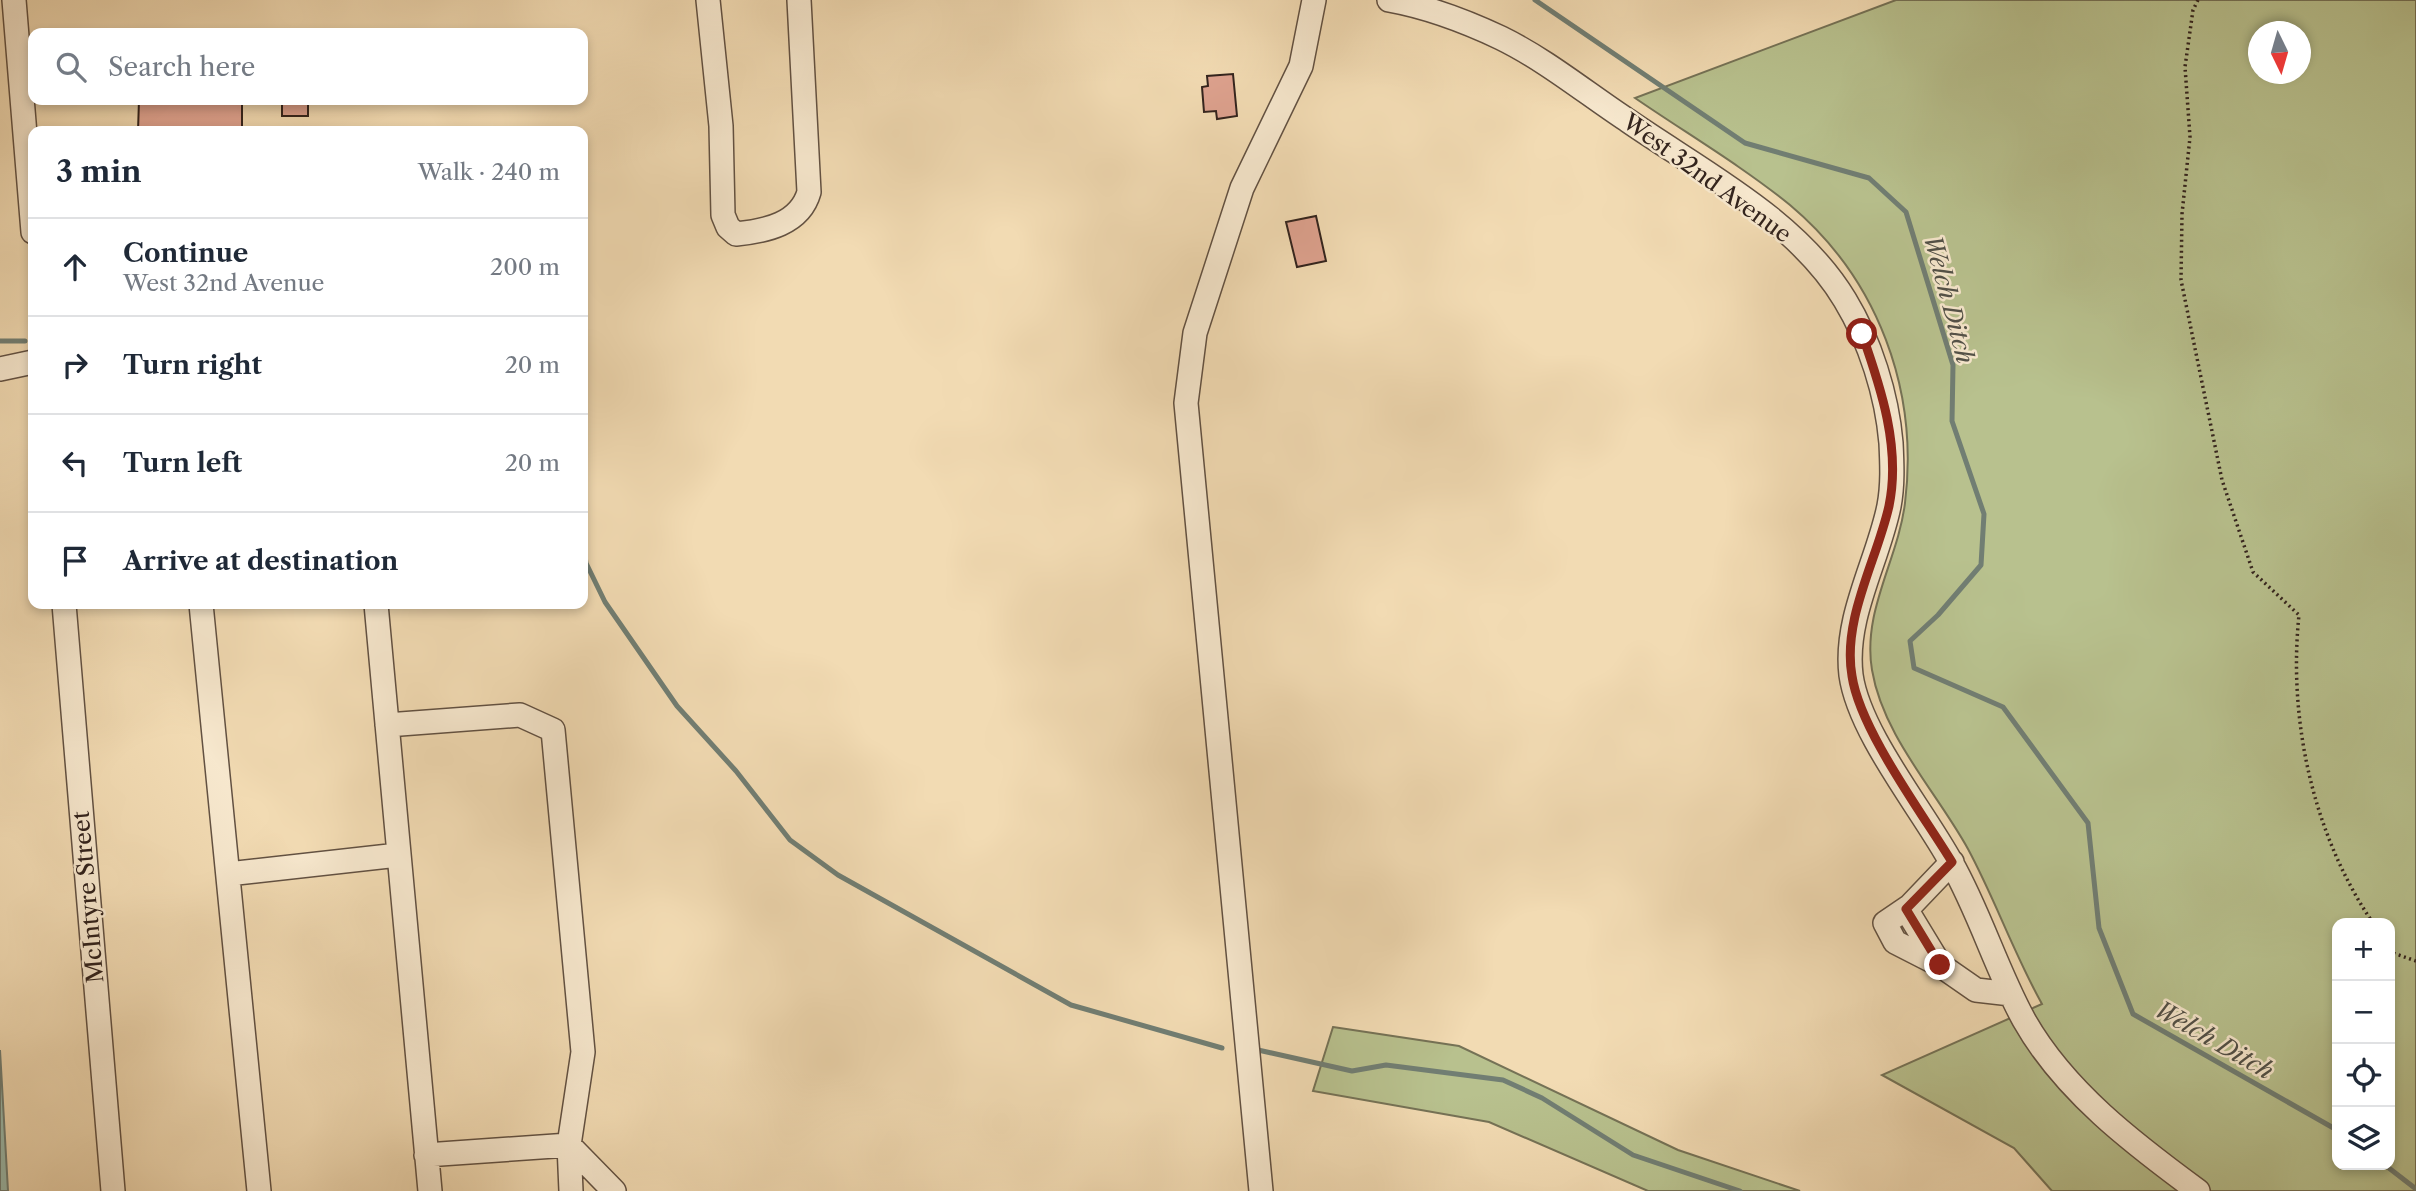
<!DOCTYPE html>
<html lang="en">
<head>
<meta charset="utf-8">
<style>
  :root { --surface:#fff; --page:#f2f2f3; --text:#1f2937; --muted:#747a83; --line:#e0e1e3 }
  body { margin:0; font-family:"Libre Caslon Text",serif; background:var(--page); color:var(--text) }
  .controls { position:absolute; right:21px; bottom:21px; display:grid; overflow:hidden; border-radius:14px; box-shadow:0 4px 10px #0003 }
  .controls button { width:63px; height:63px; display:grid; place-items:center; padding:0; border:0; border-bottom:2px solid var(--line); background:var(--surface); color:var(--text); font:35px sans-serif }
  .compass { position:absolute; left:2248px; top:21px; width:63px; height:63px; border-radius:50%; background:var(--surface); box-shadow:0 4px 10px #0003; rotate:175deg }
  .stop { position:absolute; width:21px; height:21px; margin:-16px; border:5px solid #8f2418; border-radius:50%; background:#fff }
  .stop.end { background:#8f2418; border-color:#fff; box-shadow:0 2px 7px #0008 }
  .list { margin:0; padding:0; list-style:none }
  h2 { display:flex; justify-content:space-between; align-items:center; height:91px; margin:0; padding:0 28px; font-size:30px }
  h2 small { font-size:23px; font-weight:400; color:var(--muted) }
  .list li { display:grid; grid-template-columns:46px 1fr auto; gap:21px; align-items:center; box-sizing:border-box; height:98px; padding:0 28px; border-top:2px solid var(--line) }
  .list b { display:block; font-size:26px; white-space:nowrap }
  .list p { margin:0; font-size:23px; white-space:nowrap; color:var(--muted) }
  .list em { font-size:23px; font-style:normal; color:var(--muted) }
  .icon { flex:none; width:38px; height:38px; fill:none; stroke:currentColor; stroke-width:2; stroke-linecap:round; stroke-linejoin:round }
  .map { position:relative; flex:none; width:2416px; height:1191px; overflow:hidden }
  .search { position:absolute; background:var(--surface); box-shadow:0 4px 10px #0003; left:28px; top:28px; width:560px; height:77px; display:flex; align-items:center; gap:18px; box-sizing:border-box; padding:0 24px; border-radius:14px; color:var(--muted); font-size:26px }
  .panel { position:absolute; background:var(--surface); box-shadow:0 4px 10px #0003; left:28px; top:126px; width:560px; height:483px; border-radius:14px }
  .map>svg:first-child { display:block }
  .green { fill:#b8c18e; stroke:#757256; stroke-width:2; fill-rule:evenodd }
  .water { fill:#9bbbac; stroke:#717e73; stroke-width:2 }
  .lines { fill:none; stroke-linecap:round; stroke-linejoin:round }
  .stream { stroke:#717e73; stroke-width:5 }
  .building { fill:#dea28f; stroke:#32231d; stroke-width:2 }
  .minor-casing { stroke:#625142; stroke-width:26 }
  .path { stroke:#32231d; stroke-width:3.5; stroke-dasharray:2 3.5; stroke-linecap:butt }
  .minor { stroke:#f7e8ce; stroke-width:23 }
  .route { stroke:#8f2418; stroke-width:9 }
  .labels { text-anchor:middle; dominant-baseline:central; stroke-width:5; stroke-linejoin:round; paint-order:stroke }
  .street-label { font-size:23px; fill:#32231d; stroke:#f7e8ce }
  .water-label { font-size:24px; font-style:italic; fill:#525148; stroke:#f7e8ce }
</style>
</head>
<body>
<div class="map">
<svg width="2416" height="1191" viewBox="0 0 2416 1191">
  <rect width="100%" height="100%" fill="#f2dbb3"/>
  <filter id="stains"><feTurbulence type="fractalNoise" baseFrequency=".00286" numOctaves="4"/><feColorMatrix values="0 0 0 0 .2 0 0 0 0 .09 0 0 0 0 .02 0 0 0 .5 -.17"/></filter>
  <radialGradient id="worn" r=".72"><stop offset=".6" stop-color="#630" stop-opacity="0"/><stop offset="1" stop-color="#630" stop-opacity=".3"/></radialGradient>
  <path class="green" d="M1896 0H2416V1191H2052L2014 1148 1882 1075 2042 1004C2014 954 1995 899 1968 849 1936 791 1883 736 1872 670 1862 611 1898 560 1905 503 1919 390 1878 279 1790 205 1742 166 1686 133 1635 98ZM2258 32H2300V74H2258ZM2337 923H2390V1165H2337Z
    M1333 1027 1459 1046 1678 1150 1800 1191H1648L1489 1122 1313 1091Z"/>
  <path class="water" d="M0 1050 8 1191H0Z"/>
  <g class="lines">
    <path class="stream" d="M1535 0 1745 143 1869 178 1906 212 1953 365 1952 421 1984 514 1981 565 1938 615 1910 641 1914 668 2003 707 2088 823 2099 928 2133 1014 2337 1130
      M0 341H25
      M583 541 586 563 605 602 677 706 736 771 790 840 838 875 1071 1005 1222 1048
      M1258 1050 1352 1071 1386 1065 1503 1080 1542 1098 1633 1155 1740 1191
      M2385 1165 2416 1189"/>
  </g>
  <path class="building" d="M1233 74 1237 116 1217 119 1216 111 1204 112 1202 87 1208 86 1207 76Z
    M139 100H242V131H138Z
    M282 100H308V116H282Z
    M1316 216 1326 261 1297 267 1286 222Z"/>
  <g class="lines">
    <g class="minor-casing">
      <path id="minor" d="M14 0 33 232
        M708 0 721 126 723 215 728 227 736 234C766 231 800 224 809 192L799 0
        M1389 0C1428 7 1465 21 1501 38 1546 60 1586 93 1627 120 1702 172 1797 220 1845 300 1870 341 1887 395 1891 443 1892 464 1893 485 1889 506 1878 561 1844 617 1851 675 1859 733 1922 809 1951 862 1980 913 1996 969 2024 1020 2064 1091 2134 1144 2198 1191
        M0 369 33 362
        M64 604 113 1191
        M201 604 259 1191
        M376 604 430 1191
        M387 725 520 715 553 730 583 1052 569 1145 614 1191
        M1952 862 1910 906 1885 923 1895 942 1940 965 1976 990 2011 994
        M228 874 398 855
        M1906 909 1940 965
        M426 1155 569 1145 571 1191
        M1261 1191 1186 403 1195 333 1242 188 1301 66 1314 0"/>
    </g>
    <path class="path" d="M2198 0 2193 10 2185 67 2190 137 2182 214 2181 280 2222 480 2253 572 2299 615C2288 720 2313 835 2373 923
      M2390 949 2393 953 2416 961"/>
    <use href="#minor" class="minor"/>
  </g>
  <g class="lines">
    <path class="route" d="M1862 334C1881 388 1901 448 1889 506 1877 560 1842 619 1852 676 1860 730 1922 813 1952 862L1906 909 1940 965"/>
  </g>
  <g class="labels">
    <g class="street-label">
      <text transform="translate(1707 178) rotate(36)">West 32nd Avenue</text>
      <text transform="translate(88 897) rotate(-95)">McIntyre Street</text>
    </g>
    <g class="water-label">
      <text transform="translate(1949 299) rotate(75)">Welch Ditch</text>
      <text transform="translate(2214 1040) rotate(30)">Welch Ditch</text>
    </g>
  </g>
  <rect width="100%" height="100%" filter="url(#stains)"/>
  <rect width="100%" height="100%" fill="url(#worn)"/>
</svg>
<div class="controls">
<button>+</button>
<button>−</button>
<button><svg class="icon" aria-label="locate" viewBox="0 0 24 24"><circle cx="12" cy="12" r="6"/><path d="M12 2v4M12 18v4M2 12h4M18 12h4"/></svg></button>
<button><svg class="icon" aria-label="layers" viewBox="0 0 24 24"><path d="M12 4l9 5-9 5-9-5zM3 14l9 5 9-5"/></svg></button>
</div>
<svg class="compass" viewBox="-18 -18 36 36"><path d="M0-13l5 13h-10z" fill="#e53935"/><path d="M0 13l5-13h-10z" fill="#747a83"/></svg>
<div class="stop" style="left:1862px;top:334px"></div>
<div class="stop end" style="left:1940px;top:965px"></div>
<div class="search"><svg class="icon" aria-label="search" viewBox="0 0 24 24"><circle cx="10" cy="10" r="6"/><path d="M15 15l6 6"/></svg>Search here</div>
<section class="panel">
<h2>3 min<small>Walk · 240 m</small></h2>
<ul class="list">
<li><svg class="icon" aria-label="ahead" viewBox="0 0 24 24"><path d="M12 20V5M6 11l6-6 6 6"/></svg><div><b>Continue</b><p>West 32nd Avenue</p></div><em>200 m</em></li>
<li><svg class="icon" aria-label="right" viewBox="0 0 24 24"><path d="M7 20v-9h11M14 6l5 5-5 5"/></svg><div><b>Turn right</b></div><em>20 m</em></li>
<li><svg class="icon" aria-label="left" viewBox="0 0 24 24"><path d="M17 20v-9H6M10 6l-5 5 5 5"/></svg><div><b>Turn left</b></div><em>20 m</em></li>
<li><svg class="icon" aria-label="arrive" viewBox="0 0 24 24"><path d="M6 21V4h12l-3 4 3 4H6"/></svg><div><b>Arrive at destination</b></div></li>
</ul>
</section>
</div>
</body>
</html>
